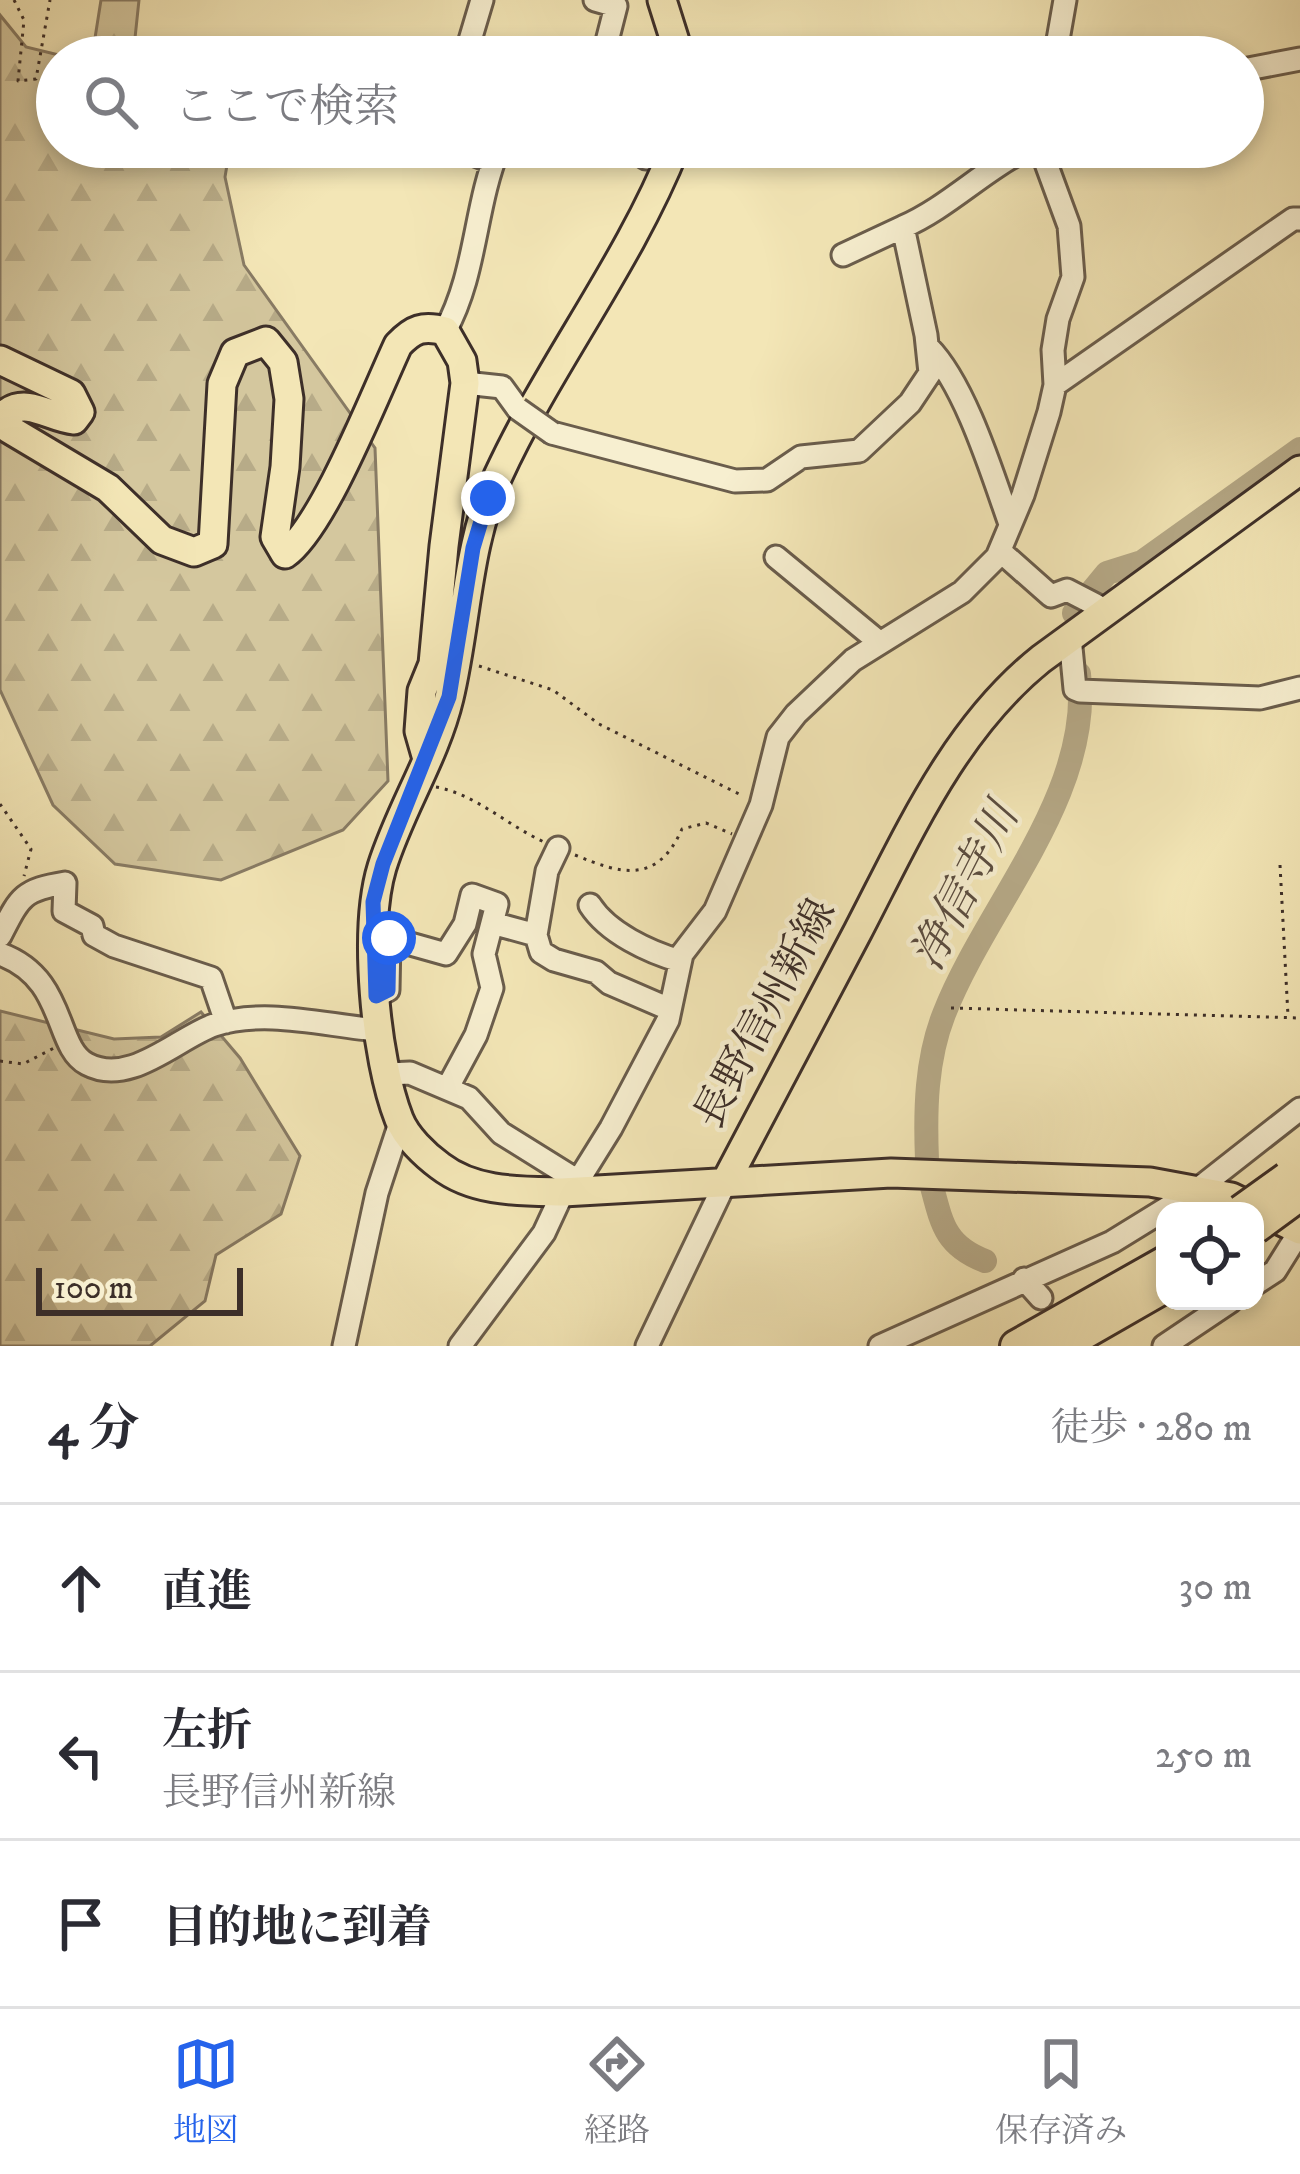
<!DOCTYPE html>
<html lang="ja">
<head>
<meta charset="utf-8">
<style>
  :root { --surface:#fff; --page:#f7f7f7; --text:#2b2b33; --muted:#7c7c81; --line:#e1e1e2; --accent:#2563eb }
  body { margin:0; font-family:"IM FELL DW Pica","Noto Serif JP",serif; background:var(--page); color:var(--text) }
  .controls { position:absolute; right:36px; bottom:36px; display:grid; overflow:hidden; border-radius:24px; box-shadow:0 6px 18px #0003 }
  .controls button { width:108px; height:108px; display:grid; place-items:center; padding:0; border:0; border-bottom:3px solid var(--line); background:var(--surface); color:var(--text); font:60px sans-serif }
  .scale { position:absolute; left:36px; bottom:30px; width:207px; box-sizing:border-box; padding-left:12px; border:6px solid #3d2f29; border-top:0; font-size:33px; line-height:42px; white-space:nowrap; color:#3d2f29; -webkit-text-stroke:9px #f7efd0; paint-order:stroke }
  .stop { position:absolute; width:36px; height:36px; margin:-27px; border:9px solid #2563eb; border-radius:50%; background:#fff }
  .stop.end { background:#2563eb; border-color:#fff; box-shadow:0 3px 12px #0008 }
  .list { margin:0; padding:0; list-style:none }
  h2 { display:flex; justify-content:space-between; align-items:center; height:156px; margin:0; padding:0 48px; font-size:51px }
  h2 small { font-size:39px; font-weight:400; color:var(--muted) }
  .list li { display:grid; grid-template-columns:78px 1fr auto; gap:36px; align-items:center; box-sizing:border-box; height:168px; padding:0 48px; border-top:3px solid var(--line) }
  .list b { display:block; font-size:45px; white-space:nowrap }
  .list p { margin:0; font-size:39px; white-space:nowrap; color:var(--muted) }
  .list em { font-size:39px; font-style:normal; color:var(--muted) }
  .icon { flex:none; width:66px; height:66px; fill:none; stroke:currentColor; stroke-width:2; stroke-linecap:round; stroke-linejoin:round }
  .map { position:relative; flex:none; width:1300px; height:1346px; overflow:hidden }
  .search { position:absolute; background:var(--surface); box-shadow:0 6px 18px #0003; left:36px; right:36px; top:36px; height:132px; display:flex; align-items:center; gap:30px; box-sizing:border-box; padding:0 42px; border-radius:66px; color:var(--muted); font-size:45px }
  .sheet { height:660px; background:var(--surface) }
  nav { display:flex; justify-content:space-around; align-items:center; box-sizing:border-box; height:168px; border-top:3px solid var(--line); background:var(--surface); font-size:33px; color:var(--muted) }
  nav a { display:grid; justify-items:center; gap:6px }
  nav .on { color:var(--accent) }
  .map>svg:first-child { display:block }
  .forest { fill:url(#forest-firs); stroke:#887b64; stroke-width:3 }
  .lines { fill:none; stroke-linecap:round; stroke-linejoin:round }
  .river { stroke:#b5a886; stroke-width:24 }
  .minor-casing { stroke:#6a5d4c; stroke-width:27 }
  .major-casing { stroke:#3d2f29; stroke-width:33 }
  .highway-casing { stroke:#3d2f29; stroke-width:36 }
  .path { stroke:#3d2f29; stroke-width:3; stroke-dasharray:3 6; stroke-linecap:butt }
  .minor { stroke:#f7efd0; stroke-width:21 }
  .major { stroke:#f3e6b6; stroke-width:27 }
  .highway { stroke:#f3e6b6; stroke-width:30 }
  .minor-bridge-casing { stroke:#6a5d4c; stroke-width:27; stroke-linecap:butt }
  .highway-bridge-casing { stroke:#3d2f29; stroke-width:36; stroke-linecap:butt }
  .minor-bridge { stroke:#f7efd0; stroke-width:21 }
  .highway-bridge { stroke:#f3e6b6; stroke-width:30 }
  .route { stroke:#2563eb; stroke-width:15 }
  .labels { text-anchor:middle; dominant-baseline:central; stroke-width:9; stroke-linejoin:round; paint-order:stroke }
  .street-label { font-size:42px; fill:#3d2f29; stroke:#f7efd0 }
  .water-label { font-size:45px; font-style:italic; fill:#5b4d40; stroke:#f7efd0 }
</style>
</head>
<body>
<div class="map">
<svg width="1300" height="1346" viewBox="0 0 1300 1346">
  <defs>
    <pattern id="forest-firs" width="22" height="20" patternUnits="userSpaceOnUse" patternTransform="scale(3)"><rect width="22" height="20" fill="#d4c79e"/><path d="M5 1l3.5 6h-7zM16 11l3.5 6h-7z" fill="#b7ab88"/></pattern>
  </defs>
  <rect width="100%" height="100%" fill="#f3e6b6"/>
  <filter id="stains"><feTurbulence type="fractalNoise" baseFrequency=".00167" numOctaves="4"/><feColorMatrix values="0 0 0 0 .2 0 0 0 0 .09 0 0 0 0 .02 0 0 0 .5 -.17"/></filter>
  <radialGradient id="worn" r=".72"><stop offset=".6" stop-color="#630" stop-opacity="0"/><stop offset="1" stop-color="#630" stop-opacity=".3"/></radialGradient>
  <path class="forest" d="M101 0H139L135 38 246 39 243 57H92Z
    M0 15 26 47 67 57H57V147H230L225 177 244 265 375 448 388 781 343 830 221 880 115 864 53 805 0 690Z
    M0 1011 114 1039 161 1037 201 1012 240 1058 300 1156 281 1214 216 1255 205 1301 150 1346H0Z"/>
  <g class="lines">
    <path class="river" d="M1074 613 1107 573 1142 562 1300 449
      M927 1160C925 1110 926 1060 944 1014 986 906 1093 795 1079 674
      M932 1187C942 1225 946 1246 985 1261"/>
    <g class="minor-casing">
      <path id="minor" d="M595 0 616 6 603 57
        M465 57 482 0
        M1055 57 1065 0
        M1243 70 1300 59
        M455 147 493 162
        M631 147 646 158 654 147
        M843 255 903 227
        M445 331C477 273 474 207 499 147
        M928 347C965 384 992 473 1010 524
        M465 383 502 387 518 409
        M1055 385 1293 219H1300
        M552 433 735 481 767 480 801 457 859 451 910 403 930 373 926 335 903 227C949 207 985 168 1031 147
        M1000 551 1051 596 1067 590 1096 605 1103 614
        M776 557 879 642
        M1070 637 1075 689 1080 691 1260 698 1300 688
        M590 905C608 933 649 952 680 961
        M492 923 536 935 547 871 558 848
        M536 935 541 952 554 960 596 972 609 983 669 1009
        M0 936C20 897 22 890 65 883L64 911 92 926 94 935 114 946 211 978 226 1022
        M0 954C67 978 54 1047 87 1064 130 1087 177 1038 214 1025 266 1008 326 1026 379 1030
        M376 996 388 990 389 938 446 954 465 924 472 895 497 904 484 954 492 988 476 1035 448 1087
        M388 1074 410 1073 469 1098 501 1133 578 1181
        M1024 1279 1041 1298
        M1255 1284 1275 1271 1300 1231
        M344 1346 377 1193 400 1123
        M460 1346 544 1233 563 1192 578 1181 611 1128 668 1020 682 954 715 911 761 805 778 737 796 714 853 660 962 592 997 557 1023 495 1049 412 1055 385 1053 350 1058 319 1073 277 1069 226 1040 147
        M647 1346 725 1183
        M880 1346 1112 1242 1198 1189 1300 1109
        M1164 1346 1231 1301"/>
    </g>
    <g class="major-casing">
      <path id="major" d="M662 0 680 57
        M675 147C629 263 550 363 498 476 466 547 467 623 449 698 435 757 400 809 382 867 363 929 375 1058 399 1119 406 1137 425 1155 440 1166 475 1193 522 1191 563 1192L891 1173 1150 1182 1231 1197 1300 1230
        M0 360 71 394 80 412 74 420C51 418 28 398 8 412L9 429 108 488 162 540 194 552 213 544 222 384 235 353 266 341 283 362 289 399 285 467 275 537 285 554C323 528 376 392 398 345 413 329 423 325 445 331L462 361 465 383 444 546 433 664 422 691 419 731 427 759
        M725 1183C769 1099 814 1015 858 931 909 833 954 729 1041 659L1300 470"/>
    </g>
    <g class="highway-casing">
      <path id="highway" d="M1016 1346 1165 1262
        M1062 1346 1165 1287"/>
    </g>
    <path class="path" d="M14 0 24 20 18 81 36 79 50 0
      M479 666 553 690 599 724 743 796
      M436 787C475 794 507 825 544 842
      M0 804 31 849 24 876
      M575 855C621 874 657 885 682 829L706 823 732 834
      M1280 865 1288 1016
      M951 1008 1300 1018
      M0 1061 23 1064 54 1048"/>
    <use href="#minor" class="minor"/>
    <use href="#major" class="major"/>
    <use href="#highway" class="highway"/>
    <g class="minor-bridge-casing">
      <path id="minor-bridge" d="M518 409 552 433"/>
    </g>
    <g class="highway-bridge-casing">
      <path id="highway-bridge" d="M1241 1211 1287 1178
        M1255 1228 1300 1195"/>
    </g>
    <use href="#minor-bridge" class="minor-bridge"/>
    <use href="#highway-bridge" class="highway-bridge"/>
  </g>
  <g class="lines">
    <path class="route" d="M389 938 388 990 376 996 373 902 383 864 449 697 473 548 488 498"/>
  </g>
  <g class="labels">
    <g class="street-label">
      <text transform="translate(766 1014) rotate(-62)">長野信州新線</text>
    </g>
    <g class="water-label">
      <text transform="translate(966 887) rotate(-63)">浄信寺川</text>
    </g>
  </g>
  <rect width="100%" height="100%" filter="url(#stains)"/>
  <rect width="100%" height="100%" fill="url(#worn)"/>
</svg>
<div class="controls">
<button><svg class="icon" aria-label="locate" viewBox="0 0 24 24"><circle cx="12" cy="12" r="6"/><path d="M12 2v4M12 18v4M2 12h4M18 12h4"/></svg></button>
</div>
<div class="scale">100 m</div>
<div class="stop" style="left:389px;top:938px"></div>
<div class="stop end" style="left:488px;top:498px"></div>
<div class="search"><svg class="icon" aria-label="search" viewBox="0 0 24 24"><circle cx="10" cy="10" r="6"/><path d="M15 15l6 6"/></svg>ここで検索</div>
</div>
<section class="sheet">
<h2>4 分<small>徒歩 · 280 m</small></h2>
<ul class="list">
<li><svg class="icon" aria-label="ahead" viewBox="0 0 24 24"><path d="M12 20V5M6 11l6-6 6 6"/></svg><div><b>直進</b></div><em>30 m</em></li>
<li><svg class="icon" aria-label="left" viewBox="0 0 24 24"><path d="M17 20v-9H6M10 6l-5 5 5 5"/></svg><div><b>左折</b><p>長野信州新線</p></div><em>250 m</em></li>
<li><svg class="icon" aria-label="arrive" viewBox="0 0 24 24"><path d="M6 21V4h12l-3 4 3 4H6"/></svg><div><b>目的地に到着</b></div></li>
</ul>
</section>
<nav>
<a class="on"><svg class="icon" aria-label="map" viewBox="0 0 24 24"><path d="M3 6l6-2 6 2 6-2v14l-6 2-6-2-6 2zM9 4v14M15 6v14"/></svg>地図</a>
<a><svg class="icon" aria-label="directions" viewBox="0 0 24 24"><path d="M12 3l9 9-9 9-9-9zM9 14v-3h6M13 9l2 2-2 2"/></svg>経路</a>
<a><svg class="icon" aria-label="saved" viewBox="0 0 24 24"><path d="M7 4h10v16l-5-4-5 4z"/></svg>保存済み</a>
</nav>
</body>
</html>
